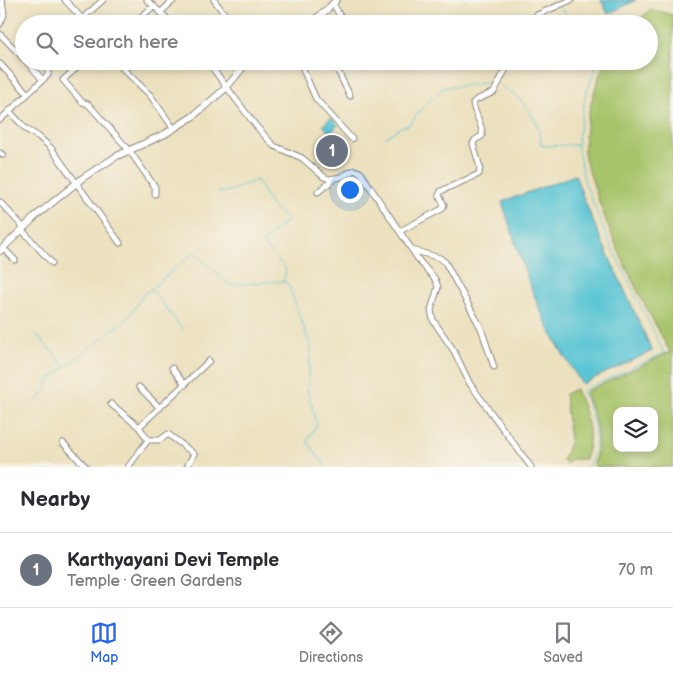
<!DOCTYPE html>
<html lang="en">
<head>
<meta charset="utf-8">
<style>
  :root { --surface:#fff; --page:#f7f7f7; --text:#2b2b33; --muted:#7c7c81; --line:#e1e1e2; --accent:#2563eb }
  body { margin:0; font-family:"Balsamiq Sans",sans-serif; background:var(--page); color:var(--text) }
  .controls { position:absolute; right:15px; bottom:15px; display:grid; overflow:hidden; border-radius:10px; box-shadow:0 2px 8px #0003 }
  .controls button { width:45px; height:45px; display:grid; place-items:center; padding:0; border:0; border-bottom:1px solid var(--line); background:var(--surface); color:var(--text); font:25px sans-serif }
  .you { position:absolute; left:349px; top:189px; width:18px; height:18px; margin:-12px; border:4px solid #fff; border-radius:50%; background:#1a73e8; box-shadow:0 0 0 8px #1a73e833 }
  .badge { display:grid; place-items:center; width:32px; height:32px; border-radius:50%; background:var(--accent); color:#fff; font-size:16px; font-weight:700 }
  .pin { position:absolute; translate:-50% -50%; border:2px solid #fff; box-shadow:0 1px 5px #0006 }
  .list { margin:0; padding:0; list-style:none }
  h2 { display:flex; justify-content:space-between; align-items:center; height:65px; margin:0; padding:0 20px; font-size:21px }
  h2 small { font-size:16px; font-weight:400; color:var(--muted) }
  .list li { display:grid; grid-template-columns:32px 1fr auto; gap:15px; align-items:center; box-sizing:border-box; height:75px; padding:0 20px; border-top:1px solid var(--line) }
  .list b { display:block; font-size:19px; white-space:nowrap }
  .list p { margin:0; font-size:16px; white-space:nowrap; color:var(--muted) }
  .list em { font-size:16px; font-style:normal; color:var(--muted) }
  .icon { flex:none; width:28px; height:28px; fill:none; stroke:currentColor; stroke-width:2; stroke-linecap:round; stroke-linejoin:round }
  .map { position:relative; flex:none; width:673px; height:467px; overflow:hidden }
  .search { position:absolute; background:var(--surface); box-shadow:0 2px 8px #0003; left:15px; right:15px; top:15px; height:55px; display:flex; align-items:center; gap:12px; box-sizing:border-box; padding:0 18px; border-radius:28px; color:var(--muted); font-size:19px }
  .sheet { height:140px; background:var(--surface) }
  nav { display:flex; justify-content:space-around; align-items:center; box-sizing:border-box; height:70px; border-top:1px solid var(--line); background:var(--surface); font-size:14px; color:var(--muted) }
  nav a { display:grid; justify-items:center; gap:2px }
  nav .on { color:var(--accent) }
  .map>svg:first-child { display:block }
  .green { fill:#a8c46a; stroke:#657352; fill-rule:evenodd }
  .water { fill:#5ac5d4; stroke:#3e7488 }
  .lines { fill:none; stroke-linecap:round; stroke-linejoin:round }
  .stream { stroke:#5ac5d4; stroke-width:1 }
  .minor-casing { stroke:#87827d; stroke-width:7 }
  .major-casing { stroke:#87827d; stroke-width:8 }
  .minor { stroke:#fff; stroke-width:5 }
  .major { stroke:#fff; stroke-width:6 }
</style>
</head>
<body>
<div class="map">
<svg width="673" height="467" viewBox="0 0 673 467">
  <rect width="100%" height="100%" fill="#f7f3e8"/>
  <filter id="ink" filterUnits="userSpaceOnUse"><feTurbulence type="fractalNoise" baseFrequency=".02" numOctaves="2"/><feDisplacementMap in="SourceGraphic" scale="10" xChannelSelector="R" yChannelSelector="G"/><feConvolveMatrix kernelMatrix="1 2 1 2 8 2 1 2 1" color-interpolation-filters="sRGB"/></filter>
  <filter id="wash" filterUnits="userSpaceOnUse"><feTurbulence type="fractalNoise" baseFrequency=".0096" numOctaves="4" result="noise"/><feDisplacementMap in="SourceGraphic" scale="20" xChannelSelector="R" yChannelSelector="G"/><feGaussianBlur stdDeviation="1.12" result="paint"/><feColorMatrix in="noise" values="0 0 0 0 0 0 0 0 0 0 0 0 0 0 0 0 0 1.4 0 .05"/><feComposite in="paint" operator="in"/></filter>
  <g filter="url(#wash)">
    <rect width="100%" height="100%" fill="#ece1bf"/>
    <path class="green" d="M651 9 673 15V467H596L594 465C602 432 595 422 585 392L670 352C640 297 611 243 593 183 590 173 584 160 584 150 585 119 594 89 605 61H649V24H634ZM617 411H654V448H617Z
      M576 389C586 415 595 432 585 459H572L566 464 563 459 570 442 565 394Z"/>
    <path class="water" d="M601 0H636L608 14Z
      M331 118 338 125 330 133 323 125Z
      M575 175C596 235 627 292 652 351L582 384C566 359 550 334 539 307 524 273 514 237 502 202Z"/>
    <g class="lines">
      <path class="stream" d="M556 0 558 2
        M561 8 574 24
        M501 86C519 96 530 108 538 127 540 133 540 141 542 146L576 145
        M386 137 401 127 409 125 421 109 443 88 493 82 497 84
        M218 193 230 191 257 180 270 204 288 220 262 243 286 269 284 281
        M151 289 183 330
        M35 333 65 366
        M36 401 46 391 50 379 128 318 145 292 151 289 194 252 229 285 281 281 288 284 311 347 307 390 317 425 307 441 326 467
        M588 467C590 461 594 455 595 449 598 429 589 409 582 391L664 353 607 237 585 183 577 145 585 97 598 61"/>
    </g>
  </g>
  <g filter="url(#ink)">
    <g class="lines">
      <g class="minor-casing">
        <path id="minor" d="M65 0 87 24
          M147 0 173 24
          M214 0 232 24
          M333 3 344 24
          M161 12 174 0
          M0 24 4 15 2 0
          M76 24 103 0
          M132 24 154 6
          M528 24 537 15 571 0
          M0 34 24 59
          M26 61 43 80
          M84 61 63 80 82 102 88 104 129 150 155 187V194
          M115 61 150 95 174 129
          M207 61 256 126 274 146 302 158 324 177 329 179 341 177 354 170 360 172 420 262 435 279 438 287 431 310 433 320 454 351 470 384 531 467
          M301 61 304 72 316 99 352 139
          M337 61V69L350 96
          M0 64 28 94
          M9 111 26 129 39 137 51 148 120 243
          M0 120 48 75V70L41 61
          M0 153 3 155
          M318 192 334 179
          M0 202 24 228
          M22 230 52 263
          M400 231 442 209 444 205 439 195 441 191 479 174 480 167 473 144 475 140 482 136C484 126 474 114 473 103L476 100 494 92 510 61
          M3 248 15 260
          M412 250 440 258 445 262 481 328 494 367
          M172 368 185 385
          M139 387 160 408
          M111 404 139 427
          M148 440H160L168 434 194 454 187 467
          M63 443 86 467
          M128 467 148 440 139 427 209 361"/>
      </g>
      <g class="major-casing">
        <path id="major" d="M308 24 326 11 336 0
          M0 251 37 215 84 177 117 156 165 134 192 117 226 88 248 61"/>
      </g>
      <use href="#minor" class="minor"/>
      <use href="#major" class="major"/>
    </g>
  </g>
</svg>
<div class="controls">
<button><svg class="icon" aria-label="layers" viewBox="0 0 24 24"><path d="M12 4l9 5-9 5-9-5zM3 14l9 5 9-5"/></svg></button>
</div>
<div class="you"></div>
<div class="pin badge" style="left:332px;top:151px;background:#6b7280">1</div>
<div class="search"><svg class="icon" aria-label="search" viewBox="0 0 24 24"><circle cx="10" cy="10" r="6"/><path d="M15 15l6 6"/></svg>Search here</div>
</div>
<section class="sheet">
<h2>Nearby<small></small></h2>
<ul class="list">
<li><span class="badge" style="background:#6b7280">1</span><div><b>Karthyayani Devi Temple</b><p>Temple · Green Gardens</p></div><em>70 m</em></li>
</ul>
</section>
<nav>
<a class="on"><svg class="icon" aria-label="map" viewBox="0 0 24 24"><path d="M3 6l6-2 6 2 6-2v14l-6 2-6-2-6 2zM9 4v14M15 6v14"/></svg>Map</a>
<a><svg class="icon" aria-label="directions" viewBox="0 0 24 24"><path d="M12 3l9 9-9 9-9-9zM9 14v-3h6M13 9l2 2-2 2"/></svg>Directions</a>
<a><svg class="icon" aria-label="saved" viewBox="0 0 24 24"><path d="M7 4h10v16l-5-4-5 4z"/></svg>Saved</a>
</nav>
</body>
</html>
